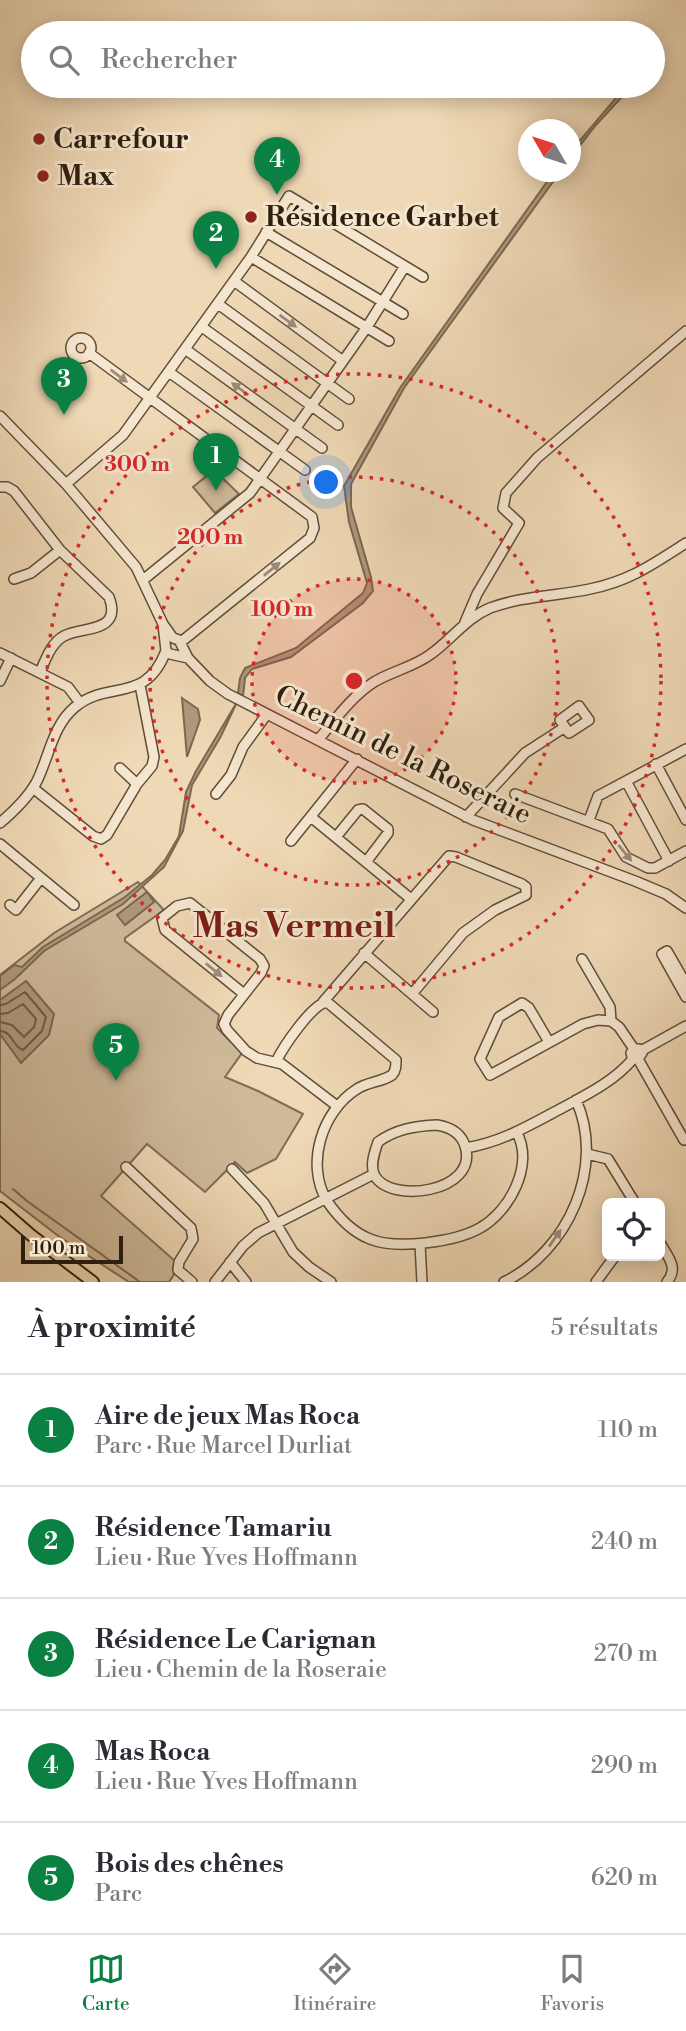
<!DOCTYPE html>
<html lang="fr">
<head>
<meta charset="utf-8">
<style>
  :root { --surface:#fff; --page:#f7f7f7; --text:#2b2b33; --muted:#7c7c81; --line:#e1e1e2; --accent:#0b8043 }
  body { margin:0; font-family:"Libre Bodoni",serif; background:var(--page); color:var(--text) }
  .controls { position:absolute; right:21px; bottom:21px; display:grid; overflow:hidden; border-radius:10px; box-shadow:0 4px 18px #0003 }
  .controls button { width:63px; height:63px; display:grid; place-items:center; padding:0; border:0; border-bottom:2px solid var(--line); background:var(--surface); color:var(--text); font:35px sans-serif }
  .compass { position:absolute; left:518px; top:119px; width:63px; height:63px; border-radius:50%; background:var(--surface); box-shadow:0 4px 18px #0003; rotate:309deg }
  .scale { position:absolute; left:21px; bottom:18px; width:102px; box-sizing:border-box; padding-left:7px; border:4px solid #2f1f0e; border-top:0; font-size:19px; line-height:24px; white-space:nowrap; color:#2f1f0e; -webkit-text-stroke:5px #f5e6cf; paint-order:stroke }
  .you { position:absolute; left:327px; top:483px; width:24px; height:24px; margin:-18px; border:5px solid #fff; border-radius:50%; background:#1a73e8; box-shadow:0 0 0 10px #1a73e833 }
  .badge { display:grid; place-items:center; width:46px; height:46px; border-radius:50%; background:var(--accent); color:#fff; font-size:23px; font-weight:700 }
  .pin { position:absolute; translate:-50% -58px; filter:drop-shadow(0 2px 4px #0008) }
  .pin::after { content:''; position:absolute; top:37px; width:24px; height:21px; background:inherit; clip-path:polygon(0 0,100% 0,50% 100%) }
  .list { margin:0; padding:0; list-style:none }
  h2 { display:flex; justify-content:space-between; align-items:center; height:91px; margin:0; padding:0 28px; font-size:30px }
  h2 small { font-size:23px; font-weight:400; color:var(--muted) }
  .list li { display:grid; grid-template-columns:46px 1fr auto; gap:21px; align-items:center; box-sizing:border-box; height:112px; padding:0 28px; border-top:2px solid var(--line) }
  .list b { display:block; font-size:26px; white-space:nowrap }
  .list p { margin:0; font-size:23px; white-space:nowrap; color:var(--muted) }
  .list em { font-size:23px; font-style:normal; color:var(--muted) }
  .icon { flex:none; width:38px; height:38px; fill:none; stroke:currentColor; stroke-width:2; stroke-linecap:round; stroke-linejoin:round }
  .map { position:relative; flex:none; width:686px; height:1282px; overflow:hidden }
  .search { position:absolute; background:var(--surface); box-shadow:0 4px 18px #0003; left:21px; right:21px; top:21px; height:77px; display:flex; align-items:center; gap:18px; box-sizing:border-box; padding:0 24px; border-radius:38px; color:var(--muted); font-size:26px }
  .sheet { height:651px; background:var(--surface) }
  nav { display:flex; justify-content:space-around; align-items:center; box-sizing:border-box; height:98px; border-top:2px solid var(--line); background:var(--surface); font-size:19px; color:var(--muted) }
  nav a { display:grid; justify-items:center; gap:4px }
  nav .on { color:var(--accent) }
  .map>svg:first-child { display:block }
  .green { fill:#ceb999; stroke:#7e6c54; stroke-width:2 }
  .water { fill:#ae997c; stroke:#7b6850; stroke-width:2 }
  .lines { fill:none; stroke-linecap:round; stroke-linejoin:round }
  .shore { stroke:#6e5c45; stroke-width:2 }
  .stream { stroke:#7b6850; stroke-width:2 }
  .minor-casing { stroke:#5f4d38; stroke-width:12 }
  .major-casing { stroke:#2f1f0e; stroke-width:14 }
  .minor { stroke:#f5e6cf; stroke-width:9 }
  .major { stroke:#efd8b5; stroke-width:10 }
  .oneway { fill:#9c8c78 }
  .ring { fill:none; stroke:#d62828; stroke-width:3.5; stroke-dasharray:3.5 7 }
  .poi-dot { fill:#8f2418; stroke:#f5e6cf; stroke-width:2.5 }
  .labels { text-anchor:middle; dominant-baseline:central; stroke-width:6; stroke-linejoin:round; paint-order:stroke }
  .poi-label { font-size:28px; font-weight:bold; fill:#2f1f0e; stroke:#f5e6cf; text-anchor:start }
  .street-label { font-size:28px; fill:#2f1f0e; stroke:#f5e6cf }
  .district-label { font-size:35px; font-weight:bold; fill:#7a1f14; stroke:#f5e6cf }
  .centre { fill:#d62828; stroke:#f5e6cf; stroke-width:3.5 }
  .ring-label { font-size:21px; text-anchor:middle; font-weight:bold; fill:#d62828; stroke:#f5e6cf; stroke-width:6; stroke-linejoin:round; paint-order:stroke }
</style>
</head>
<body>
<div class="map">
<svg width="686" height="1282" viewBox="0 0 686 1282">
  <rect width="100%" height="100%" fill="#efd8b5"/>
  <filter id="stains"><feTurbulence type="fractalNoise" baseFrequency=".00286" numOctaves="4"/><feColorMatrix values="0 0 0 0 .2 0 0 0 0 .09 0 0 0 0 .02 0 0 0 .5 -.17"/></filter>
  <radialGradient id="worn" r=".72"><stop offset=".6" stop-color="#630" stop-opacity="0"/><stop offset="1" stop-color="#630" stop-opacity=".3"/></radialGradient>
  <path class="green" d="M214 470 239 494 215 513 193 487Z
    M138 882 164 910 125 938V941L219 1015 217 1028 242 1053 225 1077 258 1091 303 1114 276 1159 247 1173 235 1162 205 1192 147 1144 101 1196 175 1261 173 1268 175 1273 169 1282H129L61 1238 0 1191V975L54 933Z"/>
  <path class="water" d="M626 86H632L596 125 571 157V151Z
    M554 172H560L404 388 351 484V507L371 577 373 591 363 603 291 657 252 669 245 678 243 696 238 693 240 678 245 668 296 648 363 593 367 583 349 522 344 486 400 388Z
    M182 698 198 709 200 720 187 757Z
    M237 702 221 736 192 785 183 831 164 867 123 904 44 951 15 979 0 990V976L14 965 22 967 43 947 125 897 152 875 165 860 179 836 186 792 196 771Z
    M147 892 154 902 125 925 117 915Z
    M26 981 54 1014 49 1035 21 1063 0 1034V1000Z"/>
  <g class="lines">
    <path class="shore" d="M0 1005 6 1004 25 992 46 1017 42 1031 23 1050C13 1047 12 1031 0 1031
      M0 1014 8 1013 23 1004 36 1019 34 1027 24 1037 12 1025 0 1022"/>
    <path class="stream" d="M13 1189 27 1201 140 1282"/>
    <g class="minor-casing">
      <path id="minor" d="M266 232 403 314
        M251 257 389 341
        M234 281 343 361
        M218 304 349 399
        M202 327 338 425
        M71 348a10 10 0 1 1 20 0a10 10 0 1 1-20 0Z
        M185 349 322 448
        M89 353 312 517 314 528 310 538 181 642
        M169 372 305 470
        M0 416 66 484 136 567 163 624 166 651 170 654 188 658
        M66 484 123 435 251 257 289 196 423 277
        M0 487H7L14 491 60 550 109 597C123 634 81 626 64 636 51 643 46 659 40 672
        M14 579 31 573 60 550
        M143 580 250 493 367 327 405 266
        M465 622 477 594 519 523 503 508 506 493 537 458 686 331
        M163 624 173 638 179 640 188 658 210 681 228 694 473 820 635 881 666 894 686 908
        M0 653 68 687 80 703
        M0 681 11 658
        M579 706 589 720 569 733 560 720Z
        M318 740C335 720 352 696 374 682 392 671 414 667 431 654 452 639 466 618 490 608 522 596 558 596 590 589 630 581 653 564 686 543
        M656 764 686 820
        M120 768 137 784
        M626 781 669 861
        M33 788 93 836 101 839 107 835 137 784 152 766 154 757 140 685
        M216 794 231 775 243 747 267 714
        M515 794 608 829 626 857 648 868H655L686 851
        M311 817 411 899
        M466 817 525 753 565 727
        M589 820 598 796 686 749
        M0 823C13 812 27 799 36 783 49 758 52 726 75 707 109 679 145 705 166 651
        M336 837 358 810 363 809 388 829V833L366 862
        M291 841 357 759
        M0 844 74 905
        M10 905 16 910 41 878
        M364 953 433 1012
        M582 959 610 1007 611 1021 619 1027 634 1049
        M686 984 667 951 662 954 686 997
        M244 994 165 930 162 918 177 906 190 903 260 959 264 966 261 973 228 1015 224 1024 227 1030 246 1051 257 1058 282 1064 337 1106
        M323 1002 449 856 456 857 522 884 526 887V895L495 910 463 933 412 994
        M549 1042 529 1008 522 1003 499 1017 480 1059 490 1075 583 1024 598 1020 611 1021
        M641 1051 686 1026
        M638 1059 642 1053 639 1049H634L631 1053 632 1057 638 1059 684 1140
        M276 1062C283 1047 312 1004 327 1002L396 1060C396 1066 396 1071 392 1075 382 1082 367 1082 357 1089 322 1111 305 1164 327 1201 338 1217 352 1232 370 1239 397 1250 455 1242 480 1228 510 1211 534 1165 517 1133
        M437 1125C449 1127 461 1133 465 1146 480 1193 387 1205 374 1174 370 1164 375 1151 378 1142 396 1129 415 1126 437 1125Z
        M466 1148C502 1142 530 1125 562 1108 588 1094 613 1082 633 1059
        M587 1154 608 1159 635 1203
        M126 1167 191 1228 193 1239 179 1262 178 1270 192 1282
        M232 1169 264 1203 293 1252 309 1267 331 1282
        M660 1243C668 1257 679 1268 667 1282
        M420 1244 422 1282
        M230 1262 246 1282
        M215 1282 243 1246 258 1233 374 1174
        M504 1282C568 1251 606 1167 576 1100
        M596 1282 615 1256"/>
    </g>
    <g class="major-casing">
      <path id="major" d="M0 1208 31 1235 93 1282"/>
    </g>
    <use href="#minor" class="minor"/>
    <use href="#major" class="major"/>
  </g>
  <defs><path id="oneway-solid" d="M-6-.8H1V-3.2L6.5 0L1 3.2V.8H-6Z" transform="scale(1.75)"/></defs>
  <g class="oneway">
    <use href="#oneway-solid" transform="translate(288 321) rotate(36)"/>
    <use href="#oneway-solid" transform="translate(119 376) rotate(37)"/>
    <use href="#oneway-solid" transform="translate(240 389) rotate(-144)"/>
    <use href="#oneway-solid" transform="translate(272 569) rotate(-39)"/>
    <use href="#oneway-solid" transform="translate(625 853) rotate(51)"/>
    <use href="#oneway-solid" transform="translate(214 970) rotate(39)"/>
    <use href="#oneway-solid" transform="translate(555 1238) rotate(-55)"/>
  </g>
  <circle cx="354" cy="681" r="102" fill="#d62828" fill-opacity=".12"/>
  <g class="ring">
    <circle cx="354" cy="681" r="102"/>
    <circle cx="354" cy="681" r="204"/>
    <circle cx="354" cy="681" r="307"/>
  </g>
  <g class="poi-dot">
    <circle cx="39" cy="139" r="7"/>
    <circle cx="43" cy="176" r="7"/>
    <circle cx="251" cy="217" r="7"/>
  </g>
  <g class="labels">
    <g class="poi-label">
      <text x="53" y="139">Carrefour</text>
      <text x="57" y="176">Max</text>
      <text x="265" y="217">Résidence Garbet</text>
    </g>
    <g class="street-label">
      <text transform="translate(403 755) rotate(26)">Chemin de la Roseraie</text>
    </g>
    <g class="district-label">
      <text x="294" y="926">Mas Vermeil</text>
    </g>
  </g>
  <circle cx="354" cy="681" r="10" class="centre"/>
  <g class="ring-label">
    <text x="137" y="471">300 m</text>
    <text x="210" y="544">200 m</text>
    <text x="282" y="616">100 m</text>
  </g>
  <rect width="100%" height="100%" filter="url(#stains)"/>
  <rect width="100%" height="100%" fill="url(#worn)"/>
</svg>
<div class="controls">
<button><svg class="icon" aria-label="locate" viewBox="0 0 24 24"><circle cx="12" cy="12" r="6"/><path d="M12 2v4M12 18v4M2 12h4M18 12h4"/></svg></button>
</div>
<svg class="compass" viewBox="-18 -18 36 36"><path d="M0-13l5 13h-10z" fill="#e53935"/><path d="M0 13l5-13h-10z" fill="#7c7c81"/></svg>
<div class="scale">100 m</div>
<div class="you"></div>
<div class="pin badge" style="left:216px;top:491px">1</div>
<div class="pin badge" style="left:216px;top:269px">2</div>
<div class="pin badge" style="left:64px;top:415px">3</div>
<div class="pin badge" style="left:277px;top:195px">4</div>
<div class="pin badge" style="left:116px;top:1081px">5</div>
<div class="search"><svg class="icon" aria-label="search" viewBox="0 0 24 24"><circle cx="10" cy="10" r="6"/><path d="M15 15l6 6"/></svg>Rechercher</div>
</div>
<section class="sheet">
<h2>À proximité<small>5 résultats</small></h2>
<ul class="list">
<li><span class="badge">1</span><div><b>Aire de jeux Mas Roca</b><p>Parc · Rue Marcel Durliat</p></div><em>110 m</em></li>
<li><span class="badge">2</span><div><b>Résidence Tamariu</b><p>Lieu · Rue Yves Hoffmann</p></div><em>240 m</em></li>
<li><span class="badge">3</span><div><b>Résidence Le Carignan</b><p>Lieu · Chemin de la Roseraie</p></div><em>270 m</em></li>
<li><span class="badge">4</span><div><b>Mas Roca</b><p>Lieu · Rue Yves Hoffmann</p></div><em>290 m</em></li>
<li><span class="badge">5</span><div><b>Bois des chênes</b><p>Parc</p></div><em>620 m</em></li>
</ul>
</section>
<nav>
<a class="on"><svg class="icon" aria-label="map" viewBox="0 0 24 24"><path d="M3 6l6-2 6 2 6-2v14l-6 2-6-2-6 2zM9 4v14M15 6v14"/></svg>Carte</a>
<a><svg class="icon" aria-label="directions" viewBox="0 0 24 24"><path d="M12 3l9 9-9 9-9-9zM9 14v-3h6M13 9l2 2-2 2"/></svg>Itinéraire</a>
<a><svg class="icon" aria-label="saved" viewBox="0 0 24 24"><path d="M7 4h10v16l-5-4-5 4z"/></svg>Favoris</a>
</nav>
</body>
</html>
